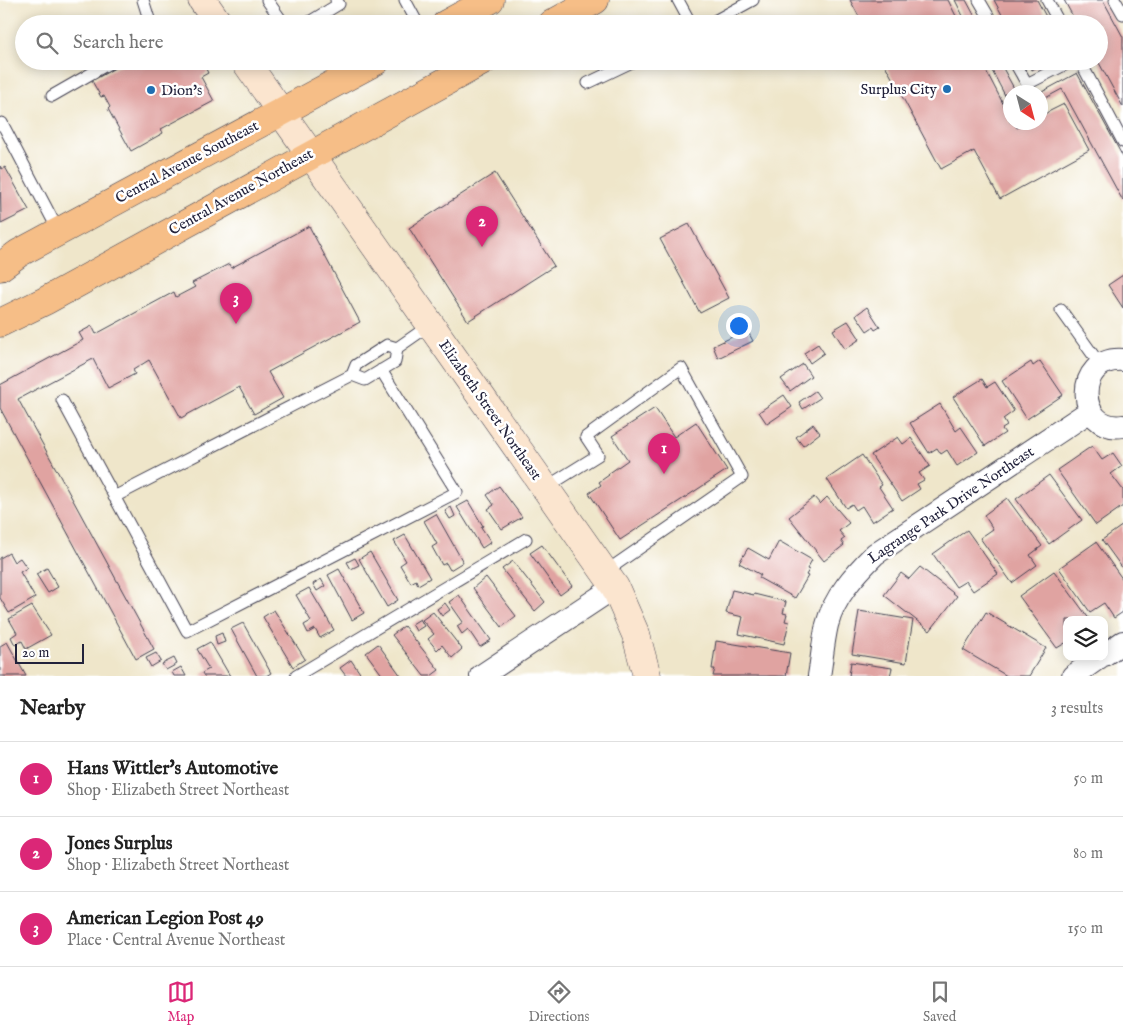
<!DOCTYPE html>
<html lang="en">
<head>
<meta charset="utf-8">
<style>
  :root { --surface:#fff; --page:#f2f2f2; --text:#222; --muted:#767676; --line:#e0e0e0; --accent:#db2777 }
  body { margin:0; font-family:"IM FELL English",serif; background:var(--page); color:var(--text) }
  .controls { position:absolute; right:15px; bottom:15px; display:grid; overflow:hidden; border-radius:10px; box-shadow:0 2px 12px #0003 }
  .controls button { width:45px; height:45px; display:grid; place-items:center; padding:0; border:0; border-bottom:1px solid var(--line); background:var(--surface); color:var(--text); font:25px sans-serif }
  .compass { position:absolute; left:1003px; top:85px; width:45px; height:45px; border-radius:50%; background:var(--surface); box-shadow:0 2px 12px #0003; rotate:144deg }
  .scale { position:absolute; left:15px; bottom:12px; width:69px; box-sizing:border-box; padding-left:5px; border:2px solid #22223b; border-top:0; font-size:14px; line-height:18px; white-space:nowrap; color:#22223b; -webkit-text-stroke:4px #fff; paint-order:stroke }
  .you { position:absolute; left:738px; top:325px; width:18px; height:18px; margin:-12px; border:4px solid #fff; border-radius:50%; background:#1a73e8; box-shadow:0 0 0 8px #1a73e833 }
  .badge { display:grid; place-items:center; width:32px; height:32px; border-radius:50%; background:var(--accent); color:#fff; font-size:16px; font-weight:700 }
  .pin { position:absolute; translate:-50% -41px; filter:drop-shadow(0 1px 2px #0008) }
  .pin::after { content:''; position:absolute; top:26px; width:18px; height:15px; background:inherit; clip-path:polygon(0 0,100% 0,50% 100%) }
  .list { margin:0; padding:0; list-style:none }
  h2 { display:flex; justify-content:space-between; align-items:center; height:65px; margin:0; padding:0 20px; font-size:21px }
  h2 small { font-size:16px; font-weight:400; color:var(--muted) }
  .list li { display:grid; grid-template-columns:32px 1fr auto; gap:15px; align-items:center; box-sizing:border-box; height:75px; padding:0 20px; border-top:1px solid var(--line) }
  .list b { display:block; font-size:19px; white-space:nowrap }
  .list p { margin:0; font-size:16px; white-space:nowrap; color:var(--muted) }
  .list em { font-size:16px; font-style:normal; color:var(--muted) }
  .icon { flex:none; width:28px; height:28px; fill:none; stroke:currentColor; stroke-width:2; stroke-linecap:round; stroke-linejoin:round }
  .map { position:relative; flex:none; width:1123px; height:676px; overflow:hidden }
  .search { position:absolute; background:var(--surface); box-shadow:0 2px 12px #0003; left:15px; right:15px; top:15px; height:55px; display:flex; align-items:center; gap:12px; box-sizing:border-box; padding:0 18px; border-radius:28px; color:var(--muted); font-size:19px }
  .sheet { height:290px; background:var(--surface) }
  nav { display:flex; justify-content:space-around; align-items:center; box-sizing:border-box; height:70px; border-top:1px solid var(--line); background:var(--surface); font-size:14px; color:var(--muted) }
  nav a { display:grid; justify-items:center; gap:2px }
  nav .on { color:var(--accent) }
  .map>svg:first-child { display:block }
  .building { fill:#e0a3a1 }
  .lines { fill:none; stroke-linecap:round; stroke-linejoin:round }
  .lane-casing { stroke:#413f50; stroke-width:13 }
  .street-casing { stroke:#413f50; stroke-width:24 }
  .secondary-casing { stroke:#413f50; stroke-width:29 }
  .primary-casing { stroke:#413f50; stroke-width:29 }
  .lane { stroke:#fff; stroke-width:11 }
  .street { stroke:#fff; stroke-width:22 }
  .secondary { stroke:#fbe5cf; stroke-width:28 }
  .primary { stroke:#f6be87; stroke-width:28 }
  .poi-dot { fill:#1f6fb2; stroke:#fff; stroke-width:2 }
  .labels { text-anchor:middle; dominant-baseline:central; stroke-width:5; stroke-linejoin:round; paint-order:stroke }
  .poi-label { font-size:15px; fill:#22223b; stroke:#fff; text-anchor:end }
  .street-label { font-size:15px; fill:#22223b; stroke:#fff }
</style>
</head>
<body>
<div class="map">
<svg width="1123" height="676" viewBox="0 0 1123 676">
  <rect width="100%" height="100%" fill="#fff"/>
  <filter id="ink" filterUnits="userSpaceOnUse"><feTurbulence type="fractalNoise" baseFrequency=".02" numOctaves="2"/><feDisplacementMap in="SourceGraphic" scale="10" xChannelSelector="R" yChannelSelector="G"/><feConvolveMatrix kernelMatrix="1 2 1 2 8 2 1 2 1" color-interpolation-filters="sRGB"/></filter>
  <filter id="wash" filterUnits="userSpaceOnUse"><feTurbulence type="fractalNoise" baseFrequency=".0096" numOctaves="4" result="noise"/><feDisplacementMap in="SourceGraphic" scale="20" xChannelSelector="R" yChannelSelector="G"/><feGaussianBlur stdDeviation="1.12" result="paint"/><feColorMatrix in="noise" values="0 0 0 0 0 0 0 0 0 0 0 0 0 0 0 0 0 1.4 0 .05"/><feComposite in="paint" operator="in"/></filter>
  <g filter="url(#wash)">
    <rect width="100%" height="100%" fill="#efe6ca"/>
    <g id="blocks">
      <path class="building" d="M850 0H948L960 24H863Z
        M955 0H966L979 24H967Z
        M994 0H1037L1050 24H1007Z
        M1064 0H1103L1123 37V107L1098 61H1099V24H1077Z
        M127 61H191L192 64 202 61 208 73 201 77 214 101 161 129 163 133 131 151 108 109 110 107 104 96 101 97 92 81Z
        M883 61H981L1010 117V122H1014L1017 128 1028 122H1040V116L1064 104 1089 150 1000 199 974 151 941 169Z
        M987 61H999L1016 92H1010V105Z
        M1028 61H1048L1032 70Z
        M1077 73 1123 157V201L1062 89 1040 101V93Z
        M0 166 2 169 5 167 29 210 1 224Z
        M495 173 554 266 468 321 409 228Z
        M689 224 729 298 700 313 660 239Z
        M309 226 360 322 268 372 283 398 254 414 239 387 181 418 149 360 133 370 135 374 108 388 93 359 18 399 154 649 136 659 0 408V385L83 340 79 333 92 326 96 334 174 292 176 297 195 287 192 283 229 264 231 268Z
        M1123 275V308L1108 285Z
        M867 307 880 327 875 330 873 327 867 331 856 315Z
        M848 321 860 339 845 349 833 330Z
        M747 330 753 341 718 358 713 346Z
        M818 344 824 353 810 363 804 353Z
        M1040 361 1063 395 1027 419 1002 381 1031 362 1033 366Z
        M803 364 811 376 790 391 781 379Z
        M982 379 987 387 995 382 1014 411 1003 419 1007 426 1002 429 1005 433 985 446 953 397Z
        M815 391 820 398 803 409 799 402Z
        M784 395 792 407 767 424 759 412Z
        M940 404 956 431 961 427 978 452 957 466 947 450 941 454 937 448 929 453 910 423Z
        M655 408 674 437 696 422 727 470 620 540 589 493 601 485 599 482 609 475 608 474 628 460 612 436Z
        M813 424 820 433 803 446 796 437Z
        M898 437 903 444 911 438 930 466 919 473 924 480 917 484 920 489 902 501 871 455Z
        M1092 446 1102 460 1113 453 1122 466 1111 474 1123 490V506L1096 525 1057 470Z
        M862 455 882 485 879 487 893 508 872 522 862 506 856 510 852 504 846 508 827 479Z
        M1049 475 1082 520 1049 544 1016 499Z
        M499 486 522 517 502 529 488 509 494 505 487 495Z
        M814 497 820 504 827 497 849 523 839 531 845 538 841 541 844 545 824 561 789 517Z
        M1007 498 1042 546 1030 555 1037 565 1012 583 980 538 993 529 984 515Z
        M468 501 483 526 481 527 491 542 482 548 457 507Z
        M451 507 455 516 450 519 445 511Z
        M436 514 463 562 450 570 446 563 442 565 432 547 437 544 424 521Z
        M1123 525V569L1102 540Z
        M967 530 998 574 973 591 966 581 956 587 933 554Z
        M405 535 430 578 418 585 416 580 411 583 400 565 406 561 394 541Z
        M779 541 812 560 807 569 809 570 806 575 808 576 795 598 759 578 761 575 739 563 748 548 769 560Z
        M1096 542 1123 580V612L1114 618 1104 603 1090 612 1059 568Z
        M542 545 572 586 560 595 530 553Z
        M370 552 398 600 387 607 359 559Z
        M9 553 14 562 20 558 27 568 20 572 35 598 9 613 0 598V558Z
        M355 558 359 565 351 569 347 562Z
        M513 561 545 602 535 611 502 569Z
        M920 567 957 596 930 631 884 595 901 573 909 579Z
        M47 568 58 587 48 593 36 574Z
        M339 569 364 613 352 620 328 575Z
        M1054 571 1090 620H1067V642L1057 648 1019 596Z
        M486 577 516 616 502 627 473 588Z
        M321 579 325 586 317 591 313 584Z
        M309 588 334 630 320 638 315 629 308 633 304 625 311 621 296 595Z
        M732 590 754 595V594L786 602 783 613 787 614 785 621 789 622 784 644 739 634 743 617 726 613Z
        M459 595 491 640 480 647 468 629 462 634 457 626 463 622 449 602Z
        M445 603 450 610 442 616 437 609Z
        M32 606 51 635 26 649 22 641 15 645 11 637 17 633 9 619Z
        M274 610 305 659 293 667 263 617Z
        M859 611 913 620 906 663 852 654Z
        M433 612 462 649 452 658 442 645 437 650 428 639 434 634 422 620Z
        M986 612 1046 648 1029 676H1007L963 650Z
        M420 619 424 626 416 631 412 624Z
        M243 623 271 673 266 676H257L231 629Z
        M404 626 439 670 431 676H424L392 635Z
        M222 633 225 642 217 645 215 636Z
        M716 641 790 653 786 676H713L715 669H712Z
        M7 642 26 676H0V646Z
        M210 642 230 676H204L202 673 209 669 197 649Z
        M378 644 401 676H383L366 653Z
        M156 653 161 661 151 667 146 658Z
        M174 658 177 664 166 670 162 664Z
        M351 660 362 676H346L340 668Z
        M851 662 892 668 890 676H849Z
        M181 667 186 676H174L172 672Z"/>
    </g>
  </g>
  <g filter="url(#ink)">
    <use href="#blocks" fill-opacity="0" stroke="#413f50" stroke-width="1"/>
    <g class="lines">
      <g class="lane-casing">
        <path id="lane" d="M143 0 149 19V24
          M267 0 284 24
          M405 0 418 24
          M678 0 691 24
          M979 0 993 24
          M1047 0 1060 24
          M1115 0 1123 14
          M306 24 339 4 336 0
          M709 24 753 0
          M1014 61 1027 84 1072 61
          M1080 61 1123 142
          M588 83 634 61
          M52 96 113 61
          M0 125 2 123 59 232
          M1061 310 1101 366
          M352 375 365 380 395 362 397 348 430 325
          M62 400 187 631 457 492 381 370
          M545 488 598 455 586 437 681 368 742 477 605 572
          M114 497 352 375 356 365 387 345 397 348
          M296 676 526 539"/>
      </g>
      <g class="street-casing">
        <path id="street" d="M1123 360C1073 356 1076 433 1123 426
          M1104 655 1123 642
          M481 676 615 587
          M819 676C822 659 823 642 827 625 834 597 855 574 875 554L1090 411
          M1073 676 1100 657"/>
      </g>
      <g class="secondary-casing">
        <path id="secondary" d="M202 0 219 24
          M245 61 615 587 636 635 647 676"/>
      </g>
      <g class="primary-casing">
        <path id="primary" d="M446 24 490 0
          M552 24 595 0
          M0 267 19 253 376 61
          M0 323 45 301 483 61"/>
      </g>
      <use href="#lane" class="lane"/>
      <use href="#street" class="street"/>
      <use href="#secondary" class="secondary"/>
      <use href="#primary" class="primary"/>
    </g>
  </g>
  <g class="poi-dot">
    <circle cx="947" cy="89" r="5"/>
    <circle cx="151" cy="90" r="5"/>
  </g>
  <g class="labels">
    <g class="poi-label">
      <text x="937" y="89">Surplus City</text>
      <text x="161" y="90" text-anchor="start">Dion's</text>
    </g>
    <g class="street-label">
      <text transform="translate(187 162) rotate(-28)">Central Avenue Southeast</text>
      <text transform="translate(241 192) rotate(-29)">Central Avenue Northeast</text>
      <text transform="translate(490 410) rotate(55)">Elizabeth Street Northeast</text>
      <text transform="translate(951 505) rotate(-34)">Lagrange Park Drive Northeast</text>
    </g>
  </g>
</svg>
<div class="controls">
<button><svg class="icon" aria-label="layers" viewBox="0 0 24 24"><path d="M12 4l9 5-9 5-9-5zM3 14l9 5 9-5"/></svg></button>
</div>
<svg class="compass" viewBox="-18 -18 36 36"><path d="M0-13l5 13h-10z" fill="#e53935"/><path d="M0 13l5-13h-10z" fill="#767676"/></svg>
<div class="scale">20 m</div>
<div class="you"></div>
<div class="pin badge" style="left:664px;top:474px">1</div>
<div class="pin badge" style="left:482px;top:247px">2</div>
<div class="pin badge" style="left:236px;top:324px">3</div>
<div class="search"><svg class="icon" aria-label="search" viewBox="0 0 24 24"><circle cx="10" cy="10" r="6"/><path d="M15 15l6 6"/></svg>Search here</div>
</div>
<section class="sheet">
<h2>Nearby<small>3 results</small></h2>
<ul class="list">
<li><span class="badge">1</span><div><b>Hans Wittler's Automotive</b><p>Shop · Elizabeth Street Northeast</p></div><em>50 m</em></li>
<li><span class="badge">2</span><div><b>Jones Surplus</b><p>Shop · Elizabeth Street Northeast</p></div><em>80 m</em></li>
<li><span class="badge">3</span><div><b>American Legion Post 49</b><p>Place · Central Avenue Northeast</p></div><em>150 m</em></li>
</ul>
</section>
<nav>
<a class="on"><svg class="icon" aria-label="map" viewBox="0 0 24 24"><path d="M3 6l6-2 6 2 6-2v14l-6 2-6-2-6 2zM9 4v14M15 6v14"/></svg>Map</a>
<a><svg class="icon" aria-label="directions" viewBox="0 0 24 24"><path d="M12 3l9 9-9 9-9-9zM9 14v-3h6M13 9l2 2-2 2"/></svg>Directions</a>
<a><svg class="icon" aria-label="saved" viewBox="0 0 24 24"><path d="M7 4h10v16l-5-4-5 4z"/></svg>Saved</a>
</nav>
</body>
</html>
